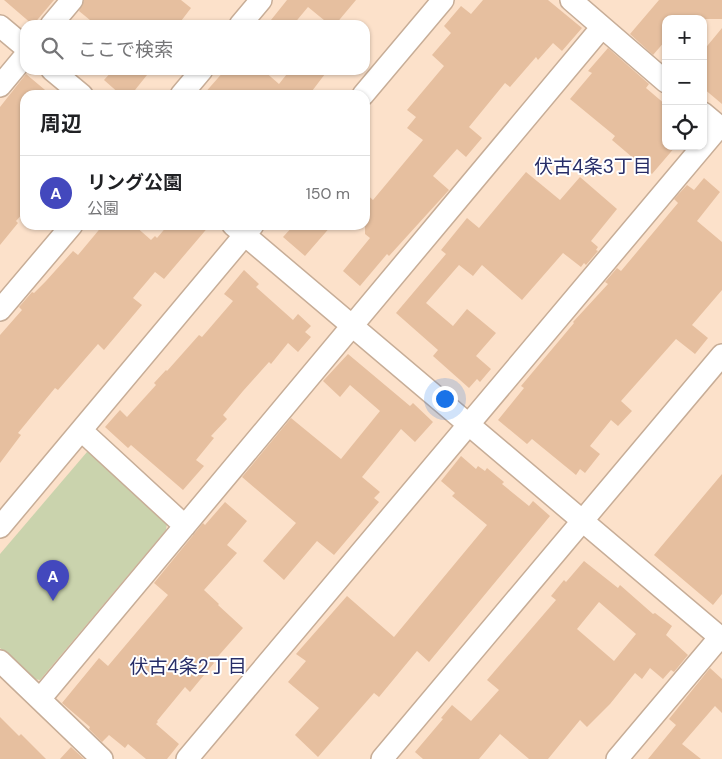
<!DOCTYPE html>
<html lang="ja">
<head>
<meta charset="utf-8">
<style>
  :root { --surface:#fff; --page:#f6f6f6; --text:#202124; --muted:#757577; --line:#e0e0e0; --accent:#4348bd }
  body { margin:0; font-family:"DM Sans","Noto Sans JP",sans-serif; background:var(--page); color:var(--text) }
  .controls { position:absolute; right:15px; top:15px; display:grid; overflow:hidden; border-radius:10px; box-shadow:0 1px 4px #0004 }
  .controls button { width:45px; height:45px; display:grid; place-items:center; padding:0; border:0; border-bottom:1px solid var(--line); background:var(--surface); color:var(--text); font:25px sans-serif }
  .you { position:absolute; left:444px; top:398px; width:18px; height:18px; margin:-12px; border:4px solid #fff; border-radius:50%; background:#1a73e8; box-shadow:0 0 0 8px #1a73e833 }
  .badge { display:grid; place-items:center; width:32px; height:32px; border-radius:50%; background:var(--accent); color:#fff; font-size:16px; font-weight:700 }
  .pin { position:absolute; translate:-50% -41px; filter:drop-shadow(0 1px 2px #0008) }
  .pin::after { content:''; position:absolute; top:26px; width:18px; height:15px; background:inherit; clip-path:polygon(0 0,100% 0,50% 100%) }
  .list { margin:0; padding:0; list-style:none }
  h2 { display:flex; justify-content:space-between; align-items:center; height:65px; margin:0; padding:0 20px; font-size:21px }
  h2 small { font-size:16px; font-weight:400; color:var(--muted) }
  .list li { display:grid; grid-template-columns:32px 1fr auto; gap:15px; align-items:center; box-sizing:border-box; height:75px; padding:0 20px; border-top:1px solid var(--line) }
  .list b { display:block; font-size:19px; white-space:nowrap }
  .list p { margin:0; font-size:16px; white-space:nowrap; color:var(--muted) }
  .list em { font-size:16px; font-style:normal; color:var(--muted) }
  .icon { flex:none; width:28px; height:28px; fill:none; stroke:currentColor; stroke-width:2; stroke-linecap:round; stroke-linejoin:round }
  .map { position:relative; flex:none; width:722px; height:759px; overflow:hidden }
  .search { position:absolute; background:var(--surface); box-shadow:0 1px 4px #0004; left:20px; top:20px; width:350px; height:55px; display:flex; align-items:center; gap:12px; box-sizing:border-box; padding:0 18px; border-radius:15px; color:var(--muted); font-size:19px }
  .panel { position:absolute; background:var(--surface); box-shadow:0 1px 4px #0004; left:20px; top:90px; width:350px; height:140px; border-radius:15px }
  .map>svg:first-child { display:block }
  .green { fill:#cad3ad }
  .building { fill:#e6bf9f; fill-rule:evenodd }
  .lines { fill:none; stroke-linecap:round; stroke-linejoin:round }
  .street-casing { stroke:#c7ad97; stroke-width:24 }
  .street { stroke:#fff; stroke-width:21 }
  .labels { text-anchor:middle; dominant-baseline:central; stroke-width:4; stroke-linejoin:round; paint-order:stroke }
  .neighbourhood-label { font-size:19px; fill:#282e68; stroke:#fff }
</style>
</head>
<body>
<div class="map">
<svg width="722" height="759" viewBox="0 0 722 759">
  <rect width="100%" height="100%" fill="#fce1ca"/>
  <path class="green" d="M87 452 93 453 167 524 166 530 40 680 33 679 0 648V554Z"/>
  <path class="building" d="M4 0H54L33 25Z
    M84 0H181L191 8 178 25H96L79 11Z
    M287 0H356L335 25H330L308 7 293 25H267Z
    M483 0H548L582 28 562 51 553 43 538 60 536 57 510 87 505 83 469 127 482 138 466 157 457 149 433 176 449 190 389 256 387 254 360 286 343 271 370 238 365 234V193L373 200 423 140 407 128 416 117 407 110 444 66 432 55 451 33 444 26 461 6 471 14Z
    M659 0H722V19H666V40L653 55 630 34Z
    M722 28V104L703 88V51Z
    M608 48 649 84 646 88 666 105V146H676L652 174 612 140 615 136 570 99 592 73 588 71Z
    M113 70H151L131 95H121L104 80Z
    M225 70H263L279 84 290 70H328L309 95H203Z
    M26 74 51 95H25V211L16 221 18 223 0 245V107Z
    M526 172 560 200 580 177 617 209 591 241 598 247 596 250 598 251 586 265 584 263 581 267 563 253 522 300 482 265 473 276 459 265 426 303 453 326 467 309 496 333 476 356 491 369 480 382 477 379 469 388 433 356 438 350 396 313 446 254 441 250 467 218 479 228Z
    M704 178 720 192 697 221 722 242V290L692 325 708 338 695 354 676 339 621 401 632 411 618 426 611 420 590 446 600 454 585 473 580 469 576 475 532 439 527 444 498 420 524 388 521 386 574 323 573 322 608 284 605 282 617 268 621 271 678 203 674 199 687 185 694 190Z
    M103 225H134L151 240 155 236 157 238 168 225H210L164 279 155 272 133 298 142 305 104 350 98 344 58 390 55 388 18 433 21 435 0 463V335L22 310 19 307 32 292 34 293 46 281 73 251 78 255Z
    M294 225H332L305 256 283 237Z
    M244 270 259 284 256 287 293 320 298 314 311 326 305 332 311 337 298 352 288 343 271 364 269 362 243 391 223 415 227 419 211 436 214 438 196 460 204 466 183 490 131 445 128 448 105 427 120 410 127 417 156 385 154 383 166 370 167 371 199 335 202 337 233 301 224 294Z
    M348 354 410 406 413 403 433 422 415 442 401 429 362 477 380 492 374 498 379 502 334 555 317 541 284 580 263 561 296 523 242 477 291 418 341 459 380 411 350 385 340 397 323 381Z
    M461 456 476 469 478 466 485 471 487 468 504 482 502 484 529 506 533 501 550 516 429 662 417 651 379 697 374 693 318 757 295 735 319 708 288 682 306 661 296 654 347 596 394 637 487 525 452 496 455 493 441 481Z
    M722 474V594L713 605 654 555Z
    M225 502 247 521 227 545 237 553 204 590 219 604 218 605 243 628 213 662 214 663 190 692 185 687 157 721 158 722 156 724 179 744 167 759H146L128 744 125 748 109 735 102 742 89 729 90 727 62 703 99 658 108 666 168 595 154 583 203 523 205 525Z
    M584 561 618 588 620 585 653 614 655 613 672 626 666 635 688 655 674 672 671 670 663 679 650 668 642 679 635 673 610 704 587 727 580 720 548 759H529L500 734 479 759H423L415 752 443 719 441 718 452 705 471 721 499 690 487 680 556 600 551 596 564 580 566 582ZM599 602 636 634 614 661 577 629Z
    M710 668 722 679V713L715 706 682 744 701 759H648L676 725 669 719Z
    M0 717 19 736 21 734 46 759H0Z
    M71 747 84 759H60Z"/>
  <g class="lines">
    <g class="street-casing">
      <path id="street" d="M571 0 666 82
        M51 25 72 0
        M240 25 261 0
        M0 26 25 47
        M52 70 82 95
        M0 86 25 56
        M181 95 202 70
        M363 95 443 0
        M703 113 722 129
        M233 225 722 639
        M0 310 72 225
        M82 431 185 526
        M0 527 253 225
        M0 661 102 759
        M40 699 602 27
        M187 759 719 127
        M382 759 722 355
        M617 759 720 637"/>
    </g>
    <use href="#street" class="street"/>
  </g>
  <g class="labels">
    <g class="neighbourhood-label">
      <text x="593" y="166">伏古4条3丁目</text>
      <text x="188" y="666">伏古4条2丁目</text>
    </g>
  </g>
</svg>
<div class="controls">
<button>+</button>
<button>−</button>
<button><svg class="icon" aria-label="locate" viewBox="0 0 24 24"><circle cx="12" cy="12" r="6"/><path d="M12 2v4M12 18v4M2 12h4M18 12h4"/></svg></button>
</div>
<div class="you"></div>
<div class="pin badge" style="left:53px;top:601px">A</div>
<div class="search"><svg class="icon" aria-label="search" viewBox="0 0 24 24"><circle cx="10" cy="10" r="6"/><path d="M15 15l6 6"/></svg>ここで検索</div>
<section class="panel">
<h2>周辺<small></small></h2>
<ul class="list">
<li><span class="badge">A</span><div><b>リング公園</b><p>公園</p></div><em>150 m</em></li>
</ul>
</section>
</div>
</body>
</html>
